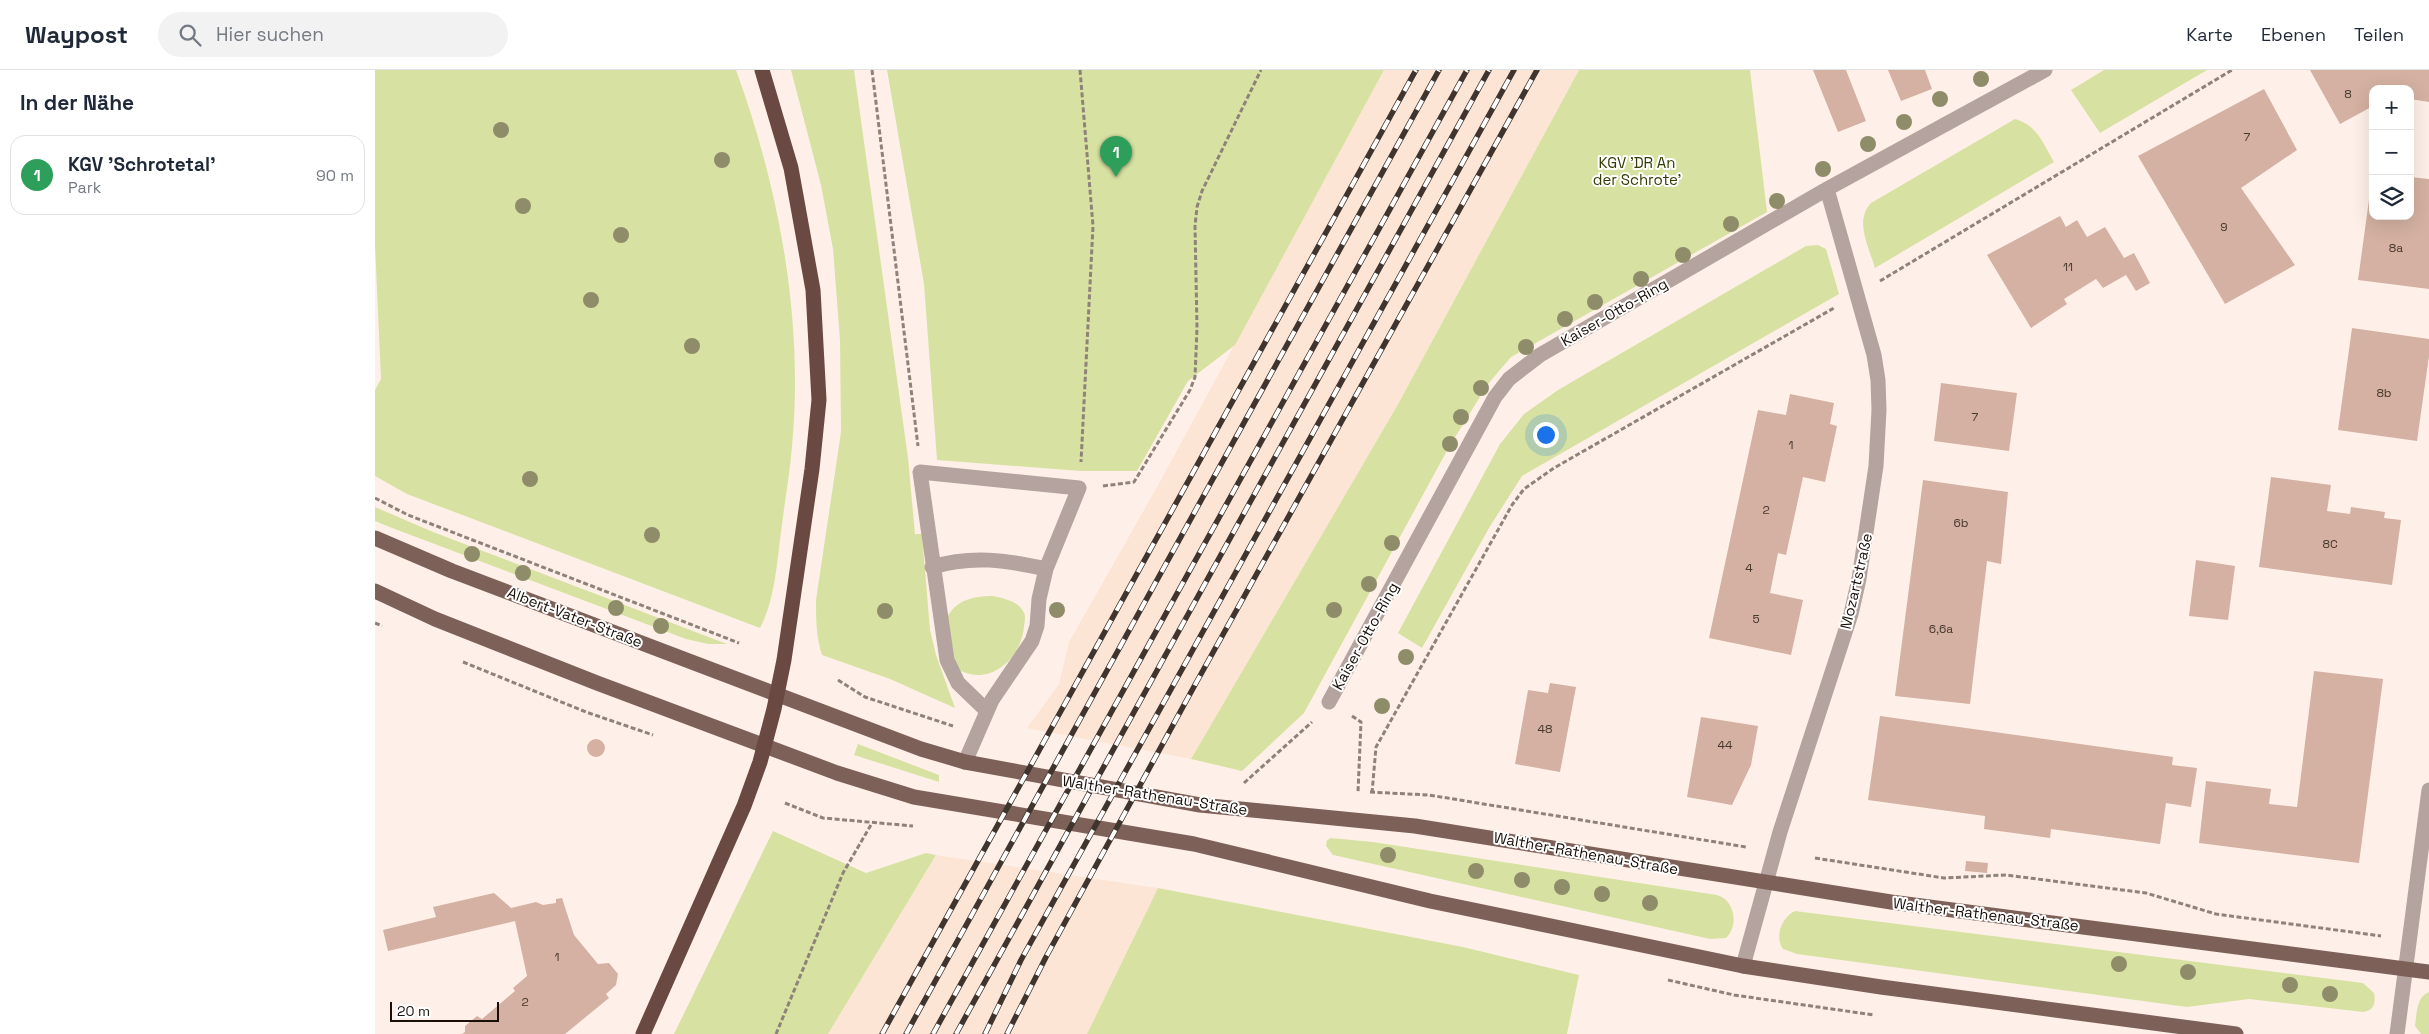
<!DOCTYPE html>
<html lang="de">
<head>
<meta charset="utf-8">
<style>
  :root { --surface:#fff; --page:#f2f2f3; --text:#1f2937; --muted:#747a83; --line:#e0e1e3; --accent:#7c3aed }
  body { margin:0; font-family:"Space Grotesk",sans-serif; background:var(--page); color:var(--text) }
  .controls { position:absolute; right:15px; top:15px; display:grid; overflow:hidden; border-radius:10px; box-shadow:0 5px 20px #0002 }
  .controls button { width:45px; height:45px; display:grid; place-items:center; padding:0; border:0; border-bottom:1px solid var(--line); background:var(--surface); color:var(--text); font:25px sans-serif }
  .scale { position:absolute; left:15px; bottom:12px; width:109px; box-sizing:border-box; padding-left:5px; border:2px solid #190f08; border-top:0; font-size:14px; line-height:18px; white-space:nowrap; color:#190f08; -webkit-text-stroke:4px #fff; paint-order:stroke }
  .you { position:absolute; left:1170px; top:364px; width:18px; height:18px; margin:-12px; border:4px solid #fff; border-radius:50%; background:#1a73e8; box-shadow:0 0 0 8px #1a73e833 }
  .badge { display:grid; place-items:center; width:32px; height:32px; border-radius:50%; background:var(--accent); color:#fff; font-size:16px; font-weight:700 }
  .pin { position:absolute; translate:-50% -41px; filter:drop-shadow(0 1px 2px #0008) }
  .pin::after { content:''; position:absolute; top:26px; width:18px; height:15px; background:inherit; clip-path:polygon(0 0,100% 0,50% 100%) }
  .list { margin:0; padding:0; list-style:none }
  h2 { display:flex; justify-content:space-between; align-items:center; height:65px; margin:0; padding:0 20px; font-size:21px }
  h2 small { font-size:16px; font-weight:400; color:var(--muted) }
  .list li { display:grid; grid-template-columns:32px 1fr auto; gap:15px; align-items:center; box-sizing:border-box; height:80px; margin:0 10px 10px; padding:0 10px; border:1px solid var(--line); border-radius:15px }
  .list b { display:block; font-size:19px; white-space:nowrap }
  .list p { margin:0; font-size:16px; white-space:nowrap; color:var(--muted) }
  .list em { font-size:16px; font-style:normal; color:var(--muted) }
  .icon { flex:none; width:28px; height:28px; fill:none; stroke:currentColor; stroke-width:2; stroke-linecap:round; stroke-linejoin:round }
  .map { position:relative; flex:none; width:2054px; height:964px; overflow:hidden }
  header { display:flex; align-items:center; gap:30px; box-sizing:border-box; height:70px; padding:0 25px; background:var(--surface); border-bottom:1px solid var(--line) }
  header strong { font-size:24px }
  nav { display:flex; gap:28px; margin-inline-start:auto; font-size:18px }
  .search { width:350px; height:45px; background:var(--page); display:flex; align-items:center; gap:12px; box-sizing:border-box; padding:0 18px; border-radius:28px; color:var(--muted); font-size:19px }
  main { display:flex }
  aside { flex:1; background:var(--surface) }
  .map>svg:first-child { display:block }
  .built { fill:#fde5d5 }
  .green { fill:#d7e2a2 }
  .building { fill:#d4b1a2 }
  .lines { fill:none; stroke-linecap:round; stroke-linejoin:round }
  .path { stroke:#8e827a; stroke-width:3; stroke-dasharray:5 2.5; stroke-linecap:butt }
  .minor { stroke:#b4a39e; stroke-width:15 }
  .major { stroke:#7d6159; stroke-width:15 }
  .highway { stroke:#694941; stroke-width:15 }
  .rail-casing { stroke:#40352e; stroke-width:5.5 }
  .rail { stroke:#fff; stroke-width:4; stroke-dasharray:11; stroke-linecap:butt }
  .tree { fill:#8f8c6a }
  .labels { text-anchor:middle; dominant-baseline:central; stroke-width:4; stroke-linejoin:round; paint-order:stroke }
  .number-label { font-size:12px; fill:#48382e }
  .park-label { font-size:15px; fill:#353b02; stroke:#fff }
  .street-label { font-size:15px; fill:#190f08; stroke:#fff }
</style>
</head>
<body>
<header>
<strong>Waypost</strong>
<div class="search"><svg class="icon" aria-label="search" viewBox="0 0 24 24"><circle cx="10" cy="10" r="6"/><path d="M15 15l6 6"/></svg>Hier suchen</div>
<nav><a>Karte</a><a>Ebenen</a><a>Teilen</a></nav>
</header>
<main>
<aside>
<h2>In der Nähe<small></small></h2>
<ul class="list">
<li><span class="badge" style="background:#2e9e5b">1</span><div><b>KGV 'Schrotetal'</b><p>Park</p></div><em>90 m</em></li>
</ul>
</aside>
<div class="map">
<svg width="2054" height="964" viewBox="0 0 2054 964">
  <rect width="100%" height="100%" fill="#fef0e8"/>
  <path class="built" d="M1009 0H1204L1022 336 816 689 652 658 684 614 694 572 782 417Z
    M561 785 783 818 712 964H453Z"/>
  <path class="green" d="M0 0H361C404 118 429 250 417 376 415 402 410 429 407 455 402 488 401 528 385 558L32 424 0 406V320L6 309 0 175Z
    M416 0H479L533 388 540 464H547L555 560 561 585 580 638 515 609 447 585C441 567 441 548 441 530L466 362 465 270 458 179 446 115Z
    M512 0H1009L860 275 813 311 762 401H706L562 390 549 214Z
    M1204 0H1375L1392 142 1136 287 1113 314 1074 377 929 643 867 701 816 689 1022 336Z
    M1729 0H1832L1725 63 1696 20Z
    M1640 49C1662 55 1668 73 1679 92L1500 198C1494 177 1479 151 1496 133Z
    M1443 175 1451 179 1464 224 1147 406 1114 458 1047 578 1023 563 1125 374 1149 344 1183 320 1431 176Z
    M0 437 58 462 352 574H333L311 569 12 456 0 451Z
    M617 526C627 528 643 531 648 541 651 545 650 551 649 556 647 589 612 619 581 598L572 548C580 530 599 526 617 526Z
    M483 674 564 705V712L479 685Z
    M398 761 491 803 551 783 561 785 453 964H299Z
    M956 768 998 772 1342 825C1360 830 1364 856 1351 868L1335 869 958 785 951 776 952 770Z
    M783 818 1088 877 1204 905 1192 964H712Z
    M1420 841 1988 913 1999 923C2001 933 1999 940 1989 942L1874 929 1812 937 1422 884 1408 879C1399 866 1407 847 1420 841Z
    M2054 922V964H2046L2040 956C2042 943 2041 927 2054 922Z"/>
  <path class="building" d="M1438 0H1471L1491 51 1463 62Z
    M1513 0H1550L1557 19 1526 31Z
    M1935 0H2054V32L2035 29V19H1998V36L1965 54Z
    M1889 19 1922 80 1866 118 1920 195 1850 234 1763 86Z
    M2035 107 2054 109V219L1983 210 1997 108 1998 146H2035Z
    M1685 146 1691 157 1702 150 1712 167 1730 157 1749 188 1759 183 1775 213 1761 221 1751 205 1728 218 1721 209 1689 229 1692 234 1656 258 1612 185Z
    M1977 258 2054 269V286L2042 371 1963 360Z
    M1566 313 1642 323 1634 381 1559 371Z
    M1415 324 1459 333 1455 354 1462 356 1450 412 1428 407 1411 485 1403 483 1395 523 1428 530 1416 585 1334 568 1383 340 1411 345Z
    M1896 407 1956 415 1952 441 1975 444 1976 437 2010 442 2009 448 2026 450 2017 515 1884 497Z
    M1548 410 1633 422 1626 494 1612 491 1595 634 1520 626Z
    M1821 490 1860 496 1853 550 1814 546Z
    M1939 601 2008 609 1984 793 1824 773 1831 711 1896 719 1894 734 1922 737Z
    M1175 613 1201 617 1185 702 1140 694 1153 620 1173 623Z
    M1505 646 1798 687 1797 695 1822 698 1816 737 1791 733 1785 774 1676 759 1675 768 1609 759 1610 746 1493 730Z
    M1326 647 1383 656 1376 695 1357 735 1312 727Z
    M212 678a9 9 0 1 1 18 0a9 9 0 1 1-18 0Z
    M1591 791 1613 793 1612 803 1590 801Z
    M119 823 136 838 161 832 168 835 181 833V829L187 828 199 865 223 894 234 893 243 904 241 915 231 924 234 928 190 964H87L90 962V956L102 946 107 949 140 921 138 918 152 906 140 851 13 881 8 860 61 847 58 837Z"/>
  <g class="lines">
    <path class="path" d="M497 0 543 376
      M705 0 718 156 706 392
      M1505 211 1857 0
      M728 416 759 412 815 320 820 307 822 258 820 156 822 137 827 121 886 0
      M0 428 33 445 364 573
      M0 553 7 556
      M88 592 211 642 278 665
      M463 610 490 627 578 656
      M977 646 986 652 983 722
      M869 713 937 652
      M995 722 1054 725 1371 777
      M997 723 1001 677 1137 435 1149 419 1179 398 1459 238
      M410 733 448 748 538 756
      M1440 788 1569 808 1631 805 1771 823 1841 844 2006 866
      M1293 910 1359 925 1499 945
      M401 964 468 803 497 753"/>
    <path class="minor" d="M557 497C597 485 631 490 671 499
      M954 632 1120 327 1134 309 1165 285 1452 119 1670 0
      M590 692 617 630 657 571 662 556 664 529 671 499 704 418 545 402 572 590 583 613 611 640
      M1368 896 1405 762 1476 544 1484 509 1501 396 1504 340 1503 310 1499 285 1452 119
      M2022 964 2054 720"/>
    <path class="major" d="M0 468 77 501 546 679 590 692 825 735 1040 756 1516 832 2054 902
      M0 521 60 549 222 613 462 703 539 727 819 774 1055 831 1368 896 1506 917 1861 964"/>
    <path class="highway" d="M268 964 369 736 385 692 399 639 409 590 437 399 444 330 438 220 416 98 387 0"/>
    <g class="rail-casing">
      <path id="rail" d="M507 964 1041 0
        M531 964 1064 0
        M558 964 1092 0
        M581 964 1114 0
        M610 964 646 890 1139 0
        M632 964 671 887 821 613 1162 0"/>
    </g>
    <use href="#rail" class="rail"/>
  </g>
  <g class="tree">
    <circle cx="1606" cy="9" r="8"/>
    <circle cx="1565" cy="29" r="8"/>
    <circle cx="1529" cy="52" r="8"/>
    <circle cx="126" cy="60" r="8"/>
    <circle cx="1493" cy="74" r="8"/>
    <circle cx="347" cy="90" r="8"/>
    <circle cx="1448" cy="99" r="8"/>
    <circle cx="1402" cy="131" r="8"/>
    <circle cx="148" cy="136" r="8"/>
    <circle cx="1356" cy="154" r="8"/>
    <circle cx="246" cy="165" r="8"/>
    <circle cx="1308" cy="185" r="8"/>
    <circle cx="1266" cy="209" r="8"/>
    <circle cx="216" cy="230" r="8"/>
    <circle cx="1220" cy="232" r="8"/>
    <circle cx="1190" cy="249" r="8"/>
    <circle cx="317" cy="276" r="8"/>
    <circle cx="1151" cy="277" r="8"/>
    <circle cx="1106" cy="318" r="8"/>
    <circle cx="1086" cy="347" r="8"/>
    <circle cx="1075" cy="374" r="8"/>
    <circle cx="155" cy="409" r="8"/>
    <circle cx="277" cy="465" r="8"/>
    <circle cx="1017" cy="473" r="8"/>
    <circle cx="97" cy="484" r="8"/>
    <circle cx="148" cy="503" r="8"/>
    <circle cx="994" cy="514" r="8"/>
    <circle cx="241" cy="538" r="8"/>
    <circle cx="682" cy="540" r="8"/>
    <circle cx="959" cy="540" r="8"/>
    <circle cx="510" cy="541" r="8"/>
    <circle cx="286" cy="556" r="8"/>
    <circle cx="1031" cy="587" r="8"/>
    <circle cx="1007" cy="636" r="8"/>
    <circle cx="1013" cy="785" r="8"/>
    <circle cx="1101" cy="801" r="8"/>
    <circle cx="1147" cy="810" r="8"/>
    <circle cx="1187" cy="817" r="8"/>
    <circle cx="1227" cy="824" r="8"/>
    <circle cx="1275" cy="833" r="8"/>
    <circle cx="1744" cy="894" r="8"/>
    <circle cx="1813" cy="902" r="8"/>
    <circle cx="1915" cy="915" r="8"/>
    <circle cx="1955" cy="924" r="8"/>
  </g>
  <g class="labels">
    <g class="number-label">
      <text x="1973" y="24">8</text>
      <text x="1872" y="67">7</text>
      <text x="1849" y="157">9</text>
      <text x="2021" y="178">8a</text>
      <text x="1693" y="197">11</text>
      <text x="2009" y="323">8b</text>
      <text x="1600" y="347">7</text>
      <text x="1416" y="375">1</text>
      <text x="1391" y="440">2</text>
      <text x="1586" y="453">6b</text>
      <text x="1955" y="474">8C</text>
      <text x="1374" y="498">4</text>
      <text x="1381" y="549">5</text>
      <text x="1566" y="559">6,6a</text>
      <text x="1170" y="659">48</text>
      <text x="1350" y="675">44</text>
      <text x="182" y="887">1</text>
      <text x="150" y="932">2</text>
    </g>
    <g class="park-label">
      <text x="1262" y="92">KGV 'DR An<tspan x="1262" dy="17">der Schrote'</tspan></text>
    </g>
    <g class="street-label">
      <text transform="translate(1239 242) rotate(-30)">Kaiser-Otto-Ring</text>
      <text transform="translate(1481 511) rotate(-77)">Mozartstraße</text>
      <text transform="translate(200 547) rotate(21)">Albert-Vater-Straße</text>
      <text transform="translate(990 566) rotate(-61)">Kaiser-Otto-Ring</text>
      <text transform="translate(780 725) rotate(9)">Walther-Rathenau-Straße</text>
      <text transform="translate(1211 783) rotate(10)">Walther-Rathenau-Straße</text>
      <text transform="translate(1611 844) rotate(7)">Walther-Rathenau-Straße</text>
    </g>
  </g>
</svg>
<div class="controls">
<button>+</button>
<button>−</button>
<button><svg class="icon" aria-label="layers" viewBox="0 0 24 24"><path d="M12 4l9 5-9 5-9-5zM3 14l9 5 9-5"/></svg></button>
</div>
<div class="scale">20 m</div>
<div class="you"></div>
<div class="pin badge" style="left:741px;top:107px;background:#2e9e5b">1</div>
</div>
</main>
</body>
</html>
